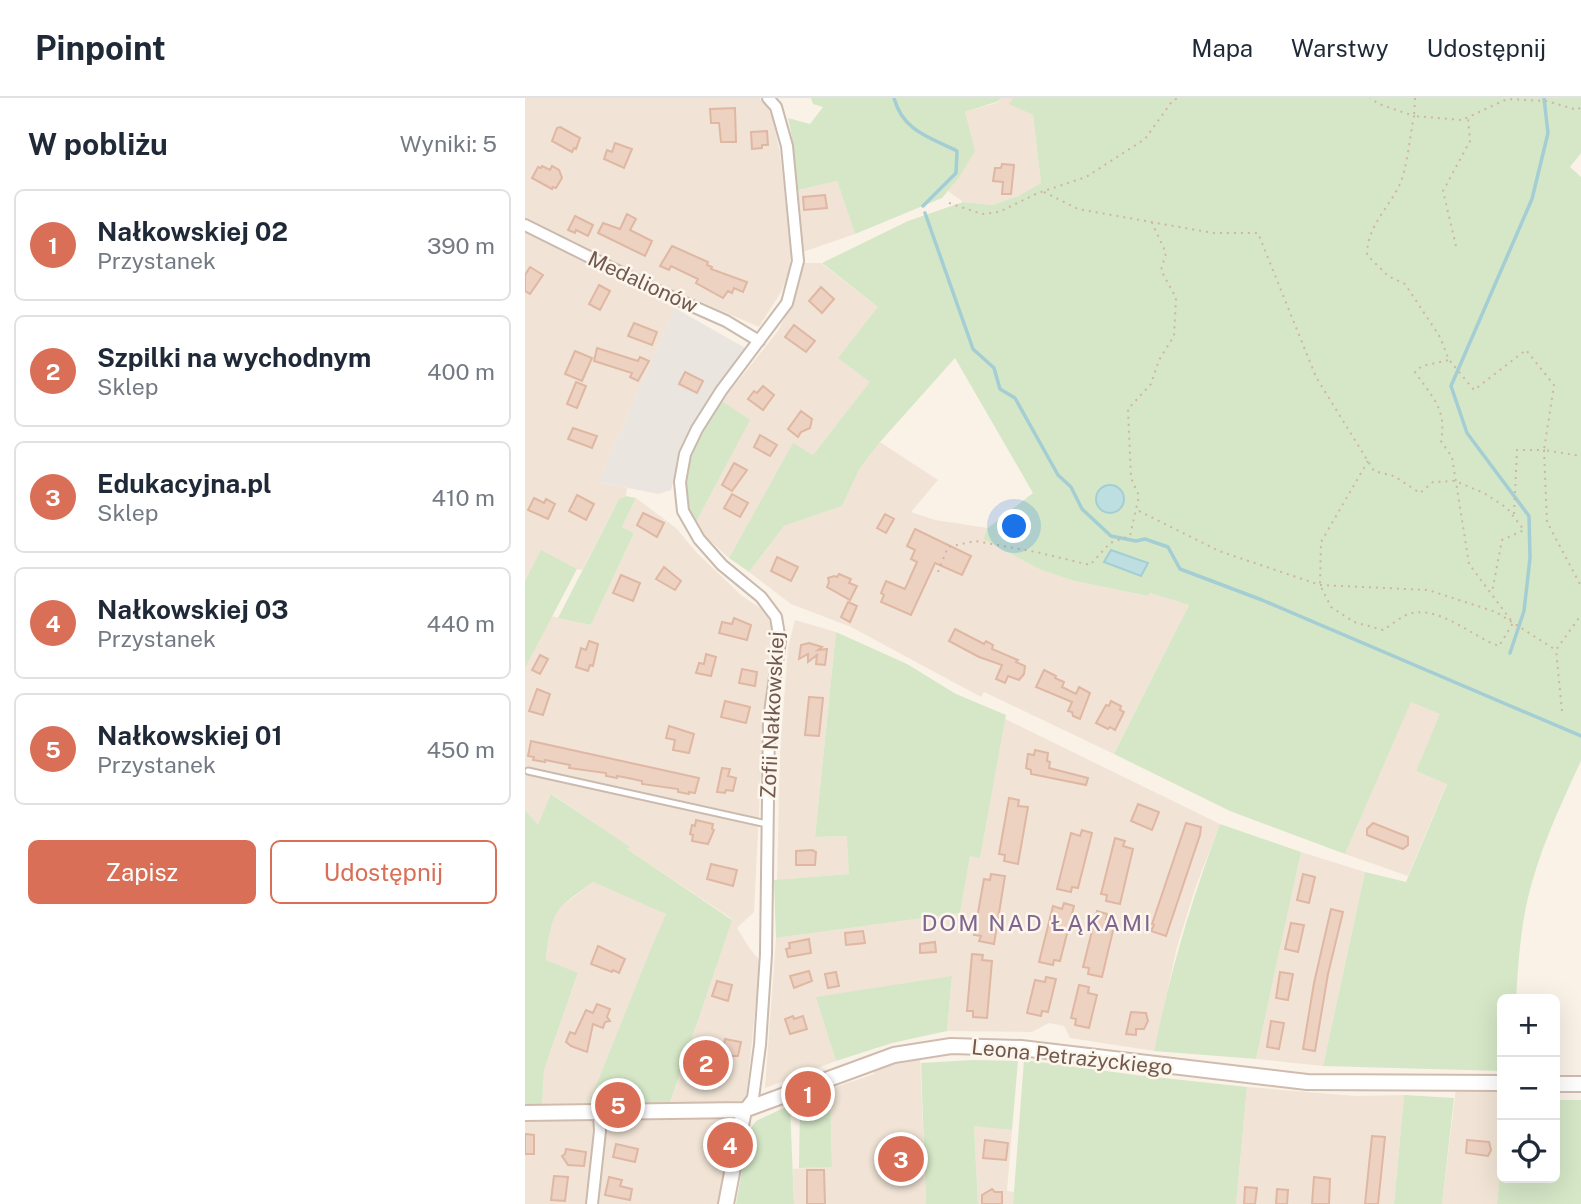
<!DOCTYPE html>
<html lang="pl">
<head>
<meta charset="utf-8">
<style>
  :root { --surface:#fff; --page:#f6f6f7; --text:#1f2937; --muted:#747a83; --line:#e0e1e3; --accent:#d96f57 }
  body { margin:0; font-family:"Public Sans",sans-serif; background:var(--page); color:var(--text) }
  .controls { position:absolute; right:21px; bottom:21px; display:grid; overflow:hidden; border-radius:10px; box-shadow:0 7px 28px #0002 }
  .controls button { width:63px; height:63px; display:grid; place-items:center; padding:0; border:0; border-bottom:2px solid var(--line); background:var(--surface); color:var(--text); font:35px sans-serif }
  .you { position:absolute; left:490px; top:429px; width:24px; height:24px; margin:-18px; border:5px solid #fff; border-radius:50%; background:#1a73e8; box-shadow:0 0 0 10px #1a73e833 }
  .badge { display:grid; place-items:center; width:46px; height:46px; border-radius:50%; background:var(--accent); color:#fff; font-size:23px; font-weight:700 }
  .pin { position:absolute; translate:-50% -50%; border:4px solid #fff; box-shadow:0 2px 7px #0006 }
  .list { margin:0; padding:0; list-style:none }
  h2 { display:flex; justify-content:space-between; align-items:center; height:91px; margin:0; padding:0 28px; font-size:30px }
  h2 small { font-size:23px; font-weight:400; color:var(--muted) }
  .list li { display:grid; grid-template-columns:46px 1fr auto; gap:21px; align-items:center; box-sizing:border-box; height:112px; margin:0 14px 14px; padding:0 14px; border:2px solid var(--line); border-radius:10px }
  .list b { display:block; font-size:26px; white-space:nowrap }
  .list p { margin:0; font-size:23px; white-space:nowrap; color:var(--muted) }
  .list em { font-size:23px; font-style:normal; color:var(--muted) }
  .actions { display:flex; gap:14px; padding:21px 28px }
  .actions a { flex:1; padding:16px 0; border:2px solid var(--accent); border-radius:10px; text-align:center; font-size:24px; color:var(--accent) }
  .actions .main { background:var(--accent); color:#fff }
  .icon { flex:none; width:38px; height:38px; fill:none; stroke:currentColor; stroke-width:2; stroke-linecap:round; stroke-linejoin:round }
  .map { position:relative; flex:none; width:1056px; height:1106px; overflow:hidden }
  header { display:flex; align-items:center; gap:42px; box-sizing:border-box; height:98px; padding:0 35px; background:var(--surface); border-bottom:2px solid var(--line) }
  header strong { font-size:33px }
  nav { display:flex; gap:38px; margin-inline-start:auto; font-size:24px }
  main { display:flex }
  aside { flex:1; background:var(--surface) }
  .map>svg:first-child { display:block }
  .residential { fill:#f1e4d6 }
  .industrial { fill:#ebe5e0 }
  .green { fill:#d5e7c7 }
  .water { fill:#bddfe2; stroke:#a4ced3; stroke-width:2 }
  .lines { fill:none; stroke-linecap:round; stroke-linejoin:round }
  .stream { stroke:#a4ced3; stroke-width:3.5 }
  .building { fill:#edd1c1; stroke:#dfb7a3; stroke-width:2 }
  .lane-casing { stroke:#cbbaae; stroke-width:9 }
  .street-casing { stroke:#cbbaae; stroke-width:14 }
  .secondary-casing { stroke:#d0bcaf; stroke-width:18 }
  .path { stroke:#d2b4a4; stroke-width:2; stroke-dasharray:2 5; stroke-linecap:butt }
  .lane { stroke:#fff; stroke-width:5 }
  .street { stroke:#fff; stroke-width:10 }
  .secondary { stroke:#fff; stroke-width:14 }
  .labels { text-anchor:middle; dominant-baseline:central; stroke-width:5; stroke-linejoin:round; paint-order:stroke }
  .street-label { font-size:21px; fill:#72594e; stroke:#fdf6ed }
  .neighbourhood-label { font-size:23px; letter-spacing:2px; fill:#7e668e; stroke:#fdf6ed }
</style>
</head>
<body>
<header>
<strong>Pinpoint</strong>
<nav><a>Mapa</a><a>Warstwy</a><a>Udostępnij</a></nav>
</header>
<main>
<aside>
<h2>W pobliżu<small>Wyniki: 5</small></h2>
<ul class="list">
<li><span class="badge">1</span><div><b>Nałkowskiej 02</b><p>Przystanek</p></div><em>390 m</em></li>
<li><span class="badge">2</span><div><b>Szpilki na wychodnym</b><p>Sklep</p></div><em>400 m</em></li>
<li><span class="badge">3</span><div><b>Edukacyjna.pl</b><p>Sklep</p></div><em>410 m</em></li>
<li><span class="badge">4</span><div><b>Nałkowskiej 03</b><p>Przystanek</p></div><em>440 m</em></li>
<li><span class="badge">5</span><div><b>Nałkowskiej 01</b><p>Przystanek</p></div><em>450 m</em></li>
</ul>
<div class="actions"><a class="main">Zapisz</a><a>Udostępnij</a></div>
</aside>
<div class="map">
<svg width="1056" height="1106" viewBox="0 0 1056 1106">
  <rect width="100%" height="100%" fill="#faf2e7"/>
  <path class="residential" d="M0 0H234L242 7 248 22 255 55 266 155 264 175 256 194 234 229 96 169 0 121Z
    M475 0H488L485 6 508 17 516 85 493 98 467 107 438 104 423 93 433 81 441 24 440 14 474 4Z
    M312 83 330 136 278 154 273 92Z
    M0 134 150 210 73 384 102 390 101 398 94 401 57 472 52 471 0 483Z
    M279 165H296L353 209 346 284 288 357 268 346 204 460 184 442 170 426 224 323 197 303 253 233 264 211Z
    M355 344 413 382 386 414 410 422 463 430 458 441 516 472 550 483 623 498 625 495 664 507 589 656 459 594 456 599 326 529 266 506 224 474 259 428 317 408 335 370Z
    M111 400 151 430 172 455 216 497 241 514 248 534 239 614 229 814 212 830 225 851 235 863 221 1002 190 1008 144 1009 207 821 102 751 104 749 27 696 13 728 0 712V570L26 518 66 527 109 435 97 429Z
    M270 522 311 534 290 739 323 738 324 776 252 782 255 654 263 550Z
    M886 603 916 616 891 673 922 685 883 778 820 756Z
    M480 621 695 726 671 788 652 849 629 953 545 940 539 928 524 925 507 934 422 933 427 879 292 900 311 963 240 990 251 840 435 815 445 757 455 759Z
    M776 754 840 774 798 968 731 961Z
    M68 784 142 816 124 855 66 1000 65 1007 17 1006 19 972 53 876 21 862 26 823 32 812Z
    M395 958 401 1106H269L268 1071 307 1068 305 991 349 976V969Z
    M722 989 831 998 879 997 869 1106H711Z
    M931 990 977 992V1055L972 1106H917Z
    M28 1019H196L205 1024 208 1040 198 1106H0V1023H27Z
    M449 1027 487 1032 482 1093 489 1094 488 1106H453Z"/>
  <path class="industrial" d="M150 210 222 251 159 345 146 392 133 396 73 384Z"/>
  <path class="green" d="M286 0H475L474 3 440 14 450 53 433 81 417 100 330 136 312 83 273 92 268 44 263 20 285 26 298 9 288 6Z
    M488 0H1056V55L1045 69 1056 79V663C1035 708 1013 755 1002 804 995 836 993 869 991 901H977V973L798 968 840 774 881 784 922 686 891 673 915 616 886 604 820 756 705 713 589 656 664 507 625 495 623 498 550 483 516 472 458 441 463 430 508 395 430 260 355 344 335 370 317 408 259 428 224 474 204 460 268 345 288 357 345 284 313 260 353 209 297 165 383 123 438 104 467 107 493 98 516 85 508 17 484 6Z
    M197 303 225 322 170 426C145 376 171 346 197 303Z
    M101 398 111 400 97 429 109 435 66 527 33 520 94 401Z
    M16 452 52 471 0 570V483Z
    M311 534 382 566 431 596 481 617 455 760 445 758 435 815 251 840 249 782 324 776 322 738 290 739Z
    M26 696 105 749 102 751 207 822 145 1005 65 1007 66 1000 124 855 141 816 68 784C28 813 27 812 21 862L53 875 19 972 17 1006H0V712L13 727Z
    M695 726 776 754 731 961 629 953C645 874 667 800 695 726Z
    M427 878 422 933 367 945 311 963 291 899Z
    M448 962 493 963 487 1032 449 1028 453 1106H401L396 965Z
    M499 962 611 977 722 989 711 1106H488Z
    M305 991 307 1069 274 1070 275 1001Z
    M879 997 929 1000 917 1106H869Z
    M1030 1002H1056V1106H972L977 1055V1080H1030Z
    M265 1007 269 1106H211L224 1033 231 1023Z"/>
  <path class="water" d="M571 401a14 14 0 1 1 28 0a14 14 0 1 1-28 0Z
    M586 452 623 465 616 478 579 464Z"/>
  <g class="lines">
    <path class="stream" d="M369 0C378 33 404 39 432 53L431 75 398 108
      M400 115 448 251 469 270 475 291 490 300 533 377 546 389 557 411 586 438 611 443 620 441 643 449 655 471 737 502 1056 638
      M985 555 999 513 1005 460 1004 418 942 335 926 288 1007 101 1023 35 1019 0"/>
  </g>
  <path class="building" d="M210 10 211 44H196L194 25H186L185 11Z
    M35 29 55 40 51 51 49 50 47 54 27 43 32 30Z
    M242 33 243 47H237V50L227 51 226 34Z
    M90 45 107 51 99 70 79 61 82 52 87 54Z
    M477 66 489 67 486 96H477L478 84 468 83 470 70H476Z
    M17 68 25 72 27 68 34 72 37 80 31 90 28 89 27 91 7 80 13 69 16 70Z
    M300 97 302 110 279 112 278 99Z
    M102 116 111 121 105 132 127 143 120 158 73 135 78 125 95 131Z
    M50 118 68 127 63 138 51 132 50 135 43 132Z
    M147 148 183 164 182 167 187 169 186 171 222 184 218 194 209 190 207 195 203 193 198 200 171 185 173 181 146 168 144 172 135 168Z
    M5 169 18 177 5 196 0 193V177Z
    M74 187 85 193 75 212 64 206Z
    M296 189 309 201 297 215 284 203Z
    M109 225 132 234 127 247 103 238Z
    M269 227 290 243 281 254 260 239Z
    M72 250 113 263 115 259 124 263 113 283 105 279 107 275 69 263Z
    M50 253 67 260 57 283 40 276Z
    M160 274 178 283 172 295 154 286Z
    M51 284 61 288 52 310 42 306Z
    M238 288 249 297 238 312 223 301 229 293 232 295Z
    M276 313 287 321 285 330 276 334 273 339 263 331Z
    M48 330 72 338 67 350 43 341Z
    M235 337 252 347 245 358 229 349Z
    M209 365 222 372 207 393 197 387Z
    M207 396 223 405 215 419 199 410Z
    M52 397 69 406 61 422 44 413Z
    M9 400 19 405 21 401 30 406 23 421 3 412Z
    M118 415 139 425 132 439 112 427Z
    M360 416 369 421 361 435 352 430Z
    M390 431 446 458 437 477 410 465 386 517 356 504 359 497 356 495 361 483 380 491 392 464 386 461 390 452 382 448Z
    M252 459 273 469 266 483 246 473Z
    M139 469 156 483 150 492 131 481Z
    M314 476 326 481 324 485 332 488 325 502 302 489 304 484 303 480 309 478 312 479Z
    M96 477 115 485 108 503 88 495Z
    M323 504 332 508 325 524 316 519Z
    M209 520 226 527 222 542 194 535 197 524 207 526Z
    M430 531 459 546 461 543 468 547 467 551 493 562 491 564 500 568 499 576 494 582 483 578 480 585 471 581 477 567 454 559 424 543Z
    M64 543 73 546 68 568 65 567 63 573 51 569 56 550 61 552Z
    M284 545 297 549 293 552 302 551 300 567 291 566 292 557 283 564V556L274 561 276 547Z
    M181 556 191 559 186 578 171 575 174 565 179 566Z
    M15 557 23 561 15 576 7 572Z
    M217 571 232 574 230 588 214 585Z
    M519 572 531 578 530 580 539 584 537 589 551 596 554 589 565 595 555 621 548 618 547 614 543 613 547 604 511 589Z
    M12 591 25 596 18 617 4 613Z
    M284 599 298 600 294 638 280 637Z
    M200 603 225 609 221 625 196 619Z
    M586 603 596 608 595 612 599 614 590 632 585 629 583 631 571 625 581 607 584 608Z
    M144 628 169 636 164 655 148 652 150 642 141 640Z
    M6 643 174 680 170 695 164 694V696L153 694V691L117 686V683L98 679 92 678V680L81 678V675L44 670 45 667 20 662V664L8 662 9 659 3 658Z
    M510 652 523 655 522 663 525 664 524 670 563 680 561 687 506 676V672L501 670 503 656 509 657Z
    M197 670 205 671 203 678 211 680 208 693 201 692 200 695 192 694Z
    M484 700 494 702 493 708 503 709 493 766 479 763 480 757 474 756Z
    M613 706 634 714 627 732 606 723Z
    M171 722 188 726 187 731 189 732 183 746 167 743 168 737 165 736 167 727 170 728Z
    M661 725 676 729 675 737 641 838 626 833 629 827 627 826Z
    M848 725 883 739V747L878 751 842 737V731Z
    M557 732 567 735 553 790 547 789 546 794 532 791 546 735 555 738Z
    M590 740 600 743 598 748 608 751 595 806 581 803 582 797 576 796Z
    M287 752 291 754 290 767H271V753Z
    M186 766 212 772 208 788 182 781Z
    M466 776 480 778 469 846 454 843 456 838 449 837 459 781 465 782Z
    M778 776 790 779 784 805 772 802Z
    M539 805 549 808 535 863 529 862 528 867 514 864 528 808 537 811Z
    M806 811 818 814 803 876 790 953 778 951 789 885Z
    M572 813 582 816 581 821 590 824 577 879 563 876 564 870 558 869Z
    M766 825 779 827 773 854 760 851Z
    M338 833 340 845 321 847 320 835Z
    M284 841 286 855 263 859 261 851 265 850 264 845Z
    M410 844 411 854 395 855V846Z
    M73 848 100 861 94 875 88 872 87 874 66 866Z
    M447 856 458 857 457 862 467 863 462 920 448 919V913H442Z
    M284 873 287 883 269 890 265 878Z
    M311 874 314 888 303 890 300 876Z
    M755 874 768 876 763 902 751 900Z
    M521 879 531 881 523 914 517 913 516 918 502 915 510 882 520 884Z
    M192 883 207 887 203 903 187 898Z
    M554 887 564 889 563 895 572 897 564 930 550 927 551 921 546 920Z
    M72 906 85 911 82 919 85 923 80 924 78 930 68 926 62 954 46 948 41 944 45 934 50 936 61 912 68 915Z
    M606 914 621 915 623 923 619 931H611V937L601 936Z
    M268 918 269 921 278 918 282 931 265 936 260 921Z
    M746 923 759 925 754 951 742 949Z
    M200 941 216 944 213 958H197Z
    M170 954 195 959 191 976 167 971Z
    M0 1036 9 1037V1056H0Z
    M847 1038 860 1039 853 1106H840Z
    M460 1042 483 1045 481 1062 458 1060Z
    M942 1042 964 1044 966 1052 963 1058 941 1055Z
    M91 1046 113 1051 110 1064 88 1059Z
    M391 1049V1072L362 1073 361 1050Z
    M41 1051 61 1054 59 1068 43 1067 37 1058 40 1056Z
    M282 1072H299L300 1106H282Z
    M29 1078 43 1079 40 1103 26 1102Z
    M84 1079 97 1082 95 1088 107 1091 105 1102 80 1097Z
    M789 1079 805 1081 804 1106H787Z
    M720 1089 732 1090 730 1106H719Z
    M467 1091 470 1094H477V1106H457V1097Z
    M752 1091 763 1092 762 1106H751Z"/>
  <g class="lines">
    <g class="lane-casing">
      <path id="lane" d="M3 673 242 726"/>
    </g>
    <g class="street-casing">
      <path id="street" d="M0 127 131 192 201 223 234 243
        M219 1012 228 1000 235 947 241 856 244 622 255 543 251 519 236 499 197 467 174 441 158 413 155 384 160 356 172 331 196 293 262 205 273 163 262 48 251 9 243 0
        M67 1106 75 1033 74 1015"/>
    </g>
    <g class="secondary-casing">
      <path id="secondary" d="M1030 986H1056
        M0 1015 219 1012 369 957 426 948 496 950 782 984 977 985
        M201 1106 219 1012"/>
    </g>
    <path class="path" d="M890 0 889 18 937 22 982 1 1022 3 1052 12 1056 9
      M519 94 553 111 688 135H733L791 279 849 373 869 378 895 395 908 384 930 383 959 395 982 410 999 432 977 442 967 494
      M424 105 457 116 474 114 513 95 561 79 620 41 648 2 654 0
      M931 148 918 93 945 43 943 20
      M925 263 949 292 1001 252 1029 287 1019 352 1056 358
      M843 363 796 444 795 487 806 509 829 524 858 532C865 528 873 521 881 517 911 504 947 539 974 548L988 525 944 466 927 359 916 343C922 311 907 299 890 274L897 268 924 262 915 239 880 186 863 178 842 157C842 129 862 112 874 88 882 72 885 37 889 18L854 6 845 0
      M614 413 694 453 795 487 903 492 971 514 1031 552
      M989 416 992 352H1019L1022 424 1056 488
      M413 474 423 449 450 443 511 454 565 467 585 445 605 438 614 398 606 380 603 311 626 286 634 262 649 238 651 200 636 172 641 155 627 125
      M1037 613 1031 552 1056 517"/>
    <use href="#lane" class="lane"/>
    <use href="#street" class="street"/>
    <use href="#secondary" class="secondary"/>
  </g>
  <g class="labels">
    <g class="street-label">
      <text transform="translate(118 184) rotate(25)">Medalionów</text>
      <text transform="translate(247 617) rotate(-87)">Zofii Nałkowskiej</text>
      <text transform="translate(547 959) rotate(6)">Leona Petrażyckiego</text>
    </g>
    <g class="neighbourhood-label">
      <text x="512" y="824">DOM NAD ŁĄKAMI</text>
    </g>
  </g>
</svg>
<div class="controls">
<button>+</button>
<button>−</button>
<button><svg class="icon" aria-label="locate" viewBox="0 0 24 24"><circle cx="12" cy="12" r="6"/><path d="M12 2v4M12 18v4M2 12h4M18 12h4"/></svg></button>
</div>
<div class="you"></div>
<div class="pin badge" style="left:283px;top:996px">1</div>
<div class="pin badge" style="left:181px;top:965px">2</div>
<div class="pin badge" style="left:376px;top:1061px">3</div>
<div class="pin badge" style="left:205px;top:1047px">4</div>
<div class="pin badge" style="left:93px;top:1007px">5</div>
</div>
</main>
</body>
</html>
